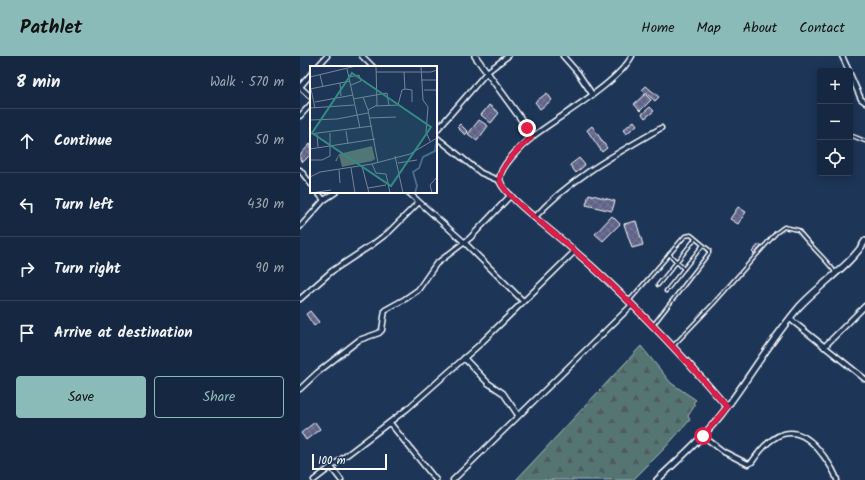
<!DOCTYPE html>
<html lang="en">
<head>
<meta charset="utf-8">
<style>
  :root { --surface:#162841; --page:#23344c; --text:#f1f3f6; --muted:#9ea6b1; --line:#35445a; --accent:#8bbbb9 }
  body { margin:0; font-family:Kalam,sans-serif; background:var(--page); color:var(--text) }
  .controls { position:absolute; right:12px; top:12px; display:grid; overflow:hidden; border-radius:4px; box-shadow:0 2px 10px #0003 }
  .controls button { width:36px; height:36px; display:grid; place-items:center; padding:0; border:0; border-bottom:1px solid var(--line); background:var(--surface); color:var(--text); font:20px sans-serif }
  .scale { position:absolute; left:12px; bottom:10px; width:75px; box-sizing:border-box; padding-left:4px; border:2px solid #fff; border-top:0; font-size:11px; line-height:14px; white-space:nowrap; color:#fff; -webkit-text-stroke:3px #1d3557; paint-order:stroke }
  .stop { position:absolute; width:12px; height:12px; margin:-9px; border:3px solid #e11d48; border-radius:50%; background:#fff }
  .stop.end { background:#e11d48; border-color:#fff; box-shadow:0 1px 4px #0008 }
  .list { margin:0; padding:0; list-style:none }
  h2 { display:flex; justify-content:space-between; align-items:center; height:52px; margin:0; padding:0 16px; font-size:17px }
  h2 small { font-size:13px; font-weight:400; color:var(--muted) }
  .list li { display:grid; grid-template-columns:26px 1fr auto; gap:12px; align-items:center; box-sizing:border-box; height:64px; padding:0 16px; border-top:1px solid var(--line) }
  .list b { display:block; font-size:15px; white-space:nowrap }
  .list em { font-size:13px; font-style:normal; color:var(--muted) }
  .actions { display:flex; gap:8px; padding:12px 16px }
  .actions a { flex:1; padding:9px 0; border:1px solid var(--accent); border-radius:4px; text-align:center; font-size:14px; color:var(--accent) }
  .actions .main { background:var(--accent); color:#111 }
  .icon { flex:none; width:22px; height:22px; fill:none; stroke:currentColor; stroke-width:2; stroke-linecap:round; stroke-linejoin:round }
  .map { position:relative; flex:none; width:565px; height:424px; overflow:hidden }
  header { display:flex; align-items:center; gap:24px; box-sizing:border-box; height:56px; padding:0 20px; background:var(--accent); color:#111 }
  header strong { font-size:19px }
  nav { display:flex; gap:22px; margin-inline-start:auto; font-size:14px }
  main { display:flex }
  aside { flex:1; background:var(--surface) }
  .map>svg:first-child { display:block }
  .forest { fill:url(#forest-firs); stroke:#aabab9 }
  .building { fill:url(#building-cross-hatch); stroke:#fff }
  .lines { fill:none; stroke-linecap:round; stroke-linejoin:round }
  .service-casing { stroke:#fff; stroke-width:5 }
  .minor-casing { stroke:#fff; stroke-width:7 }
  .tertiary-casing { stroke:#fff; stroke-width:8 }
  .service { stroke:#1d3557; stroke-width:2 }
  .minor { stroke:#1d3557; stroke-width:4 }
  .tertiary { stroke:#1d3557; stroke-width:5 }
  .route { stroke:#e11d48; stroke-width:5 }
  .inset-river { fill:none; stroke:#436c8b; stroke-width:2 }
  .inset-road { fill:none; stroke:#77869a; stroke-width:1 }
  .view { fill:#338b84; fill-opacity:0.15; stroke:#338b84; stroke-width:2 }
  .inset-edge { fill:none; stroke:#fff; stroke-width:2 }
</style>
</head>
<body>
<header>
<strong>Pathlet</strong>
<nav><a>Home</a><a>Map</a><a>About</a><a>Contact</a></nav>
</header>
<main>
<aside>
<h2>8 min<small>Walk · 570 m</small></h2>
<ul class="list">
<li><svg class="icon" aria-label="ahead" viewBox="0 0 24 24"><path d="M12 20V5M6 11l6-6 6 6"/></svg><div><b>Continue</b></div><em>50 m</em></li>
<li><svg class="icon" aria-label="left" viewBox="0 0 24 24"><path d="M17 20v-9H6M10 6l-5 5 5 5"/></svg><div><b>Turn left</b></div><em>430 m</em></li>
<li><svg class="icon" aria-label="right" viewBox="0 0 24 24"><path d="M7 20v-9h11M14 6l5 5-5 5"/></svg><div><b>Turn right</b></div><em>90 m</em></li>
<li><svg class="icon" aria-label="arrive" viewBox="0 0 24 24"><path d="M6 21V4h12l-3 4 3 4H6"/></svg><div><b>Arrive at destination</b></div></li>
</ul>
<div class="actions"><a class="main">Save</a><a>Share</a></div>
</aside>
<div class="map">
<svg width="565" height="424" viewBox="0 0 565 424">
  <defs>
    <pattern id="forest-firs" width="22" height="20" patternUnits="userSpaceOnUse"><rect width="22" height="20" fill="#557473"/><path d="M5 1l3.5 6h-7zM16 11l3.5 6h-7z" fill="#505c5c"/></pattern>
    <pattern id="building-cross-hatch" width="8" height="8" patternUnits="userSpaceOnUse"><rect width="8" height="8" fill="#606287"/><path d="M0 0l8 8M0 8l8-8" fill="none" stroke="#787a99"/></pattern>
  </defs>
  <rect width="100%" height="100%" fill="#1d3557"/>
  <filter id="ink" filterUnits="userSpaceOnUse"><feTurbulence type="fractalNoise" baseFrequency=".025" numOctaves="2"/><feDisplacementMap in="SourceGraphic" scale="8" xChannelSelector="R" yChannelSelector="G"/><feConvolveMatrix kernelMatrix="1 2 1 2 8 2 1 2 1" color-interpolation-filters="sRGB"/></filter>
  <g filter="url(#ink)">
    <path class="forest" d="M341 290 371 327 396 344 393 347 395 349 388 360 390 364 363 394 333 424H216Z"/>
    <path class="building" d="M346 30 359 41 355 45 342 34Z
      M247 37 252 44 240 53 235 46Z
      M345 38 351 44 340 55 334 48Z
      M189 49 199 57 191 67 181 59Z
      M350 51 354 55 345 62 342 58Z
      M179 64 188 70 177 85 168 78Z
      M334 65 337 69 326 78 323 74Z
      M160 68 168 76 165 79 157 71Z
      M292 70 307 92 302 96 287 74Z
      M11 87V98L3 106 0 104V99Z
      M279 102 285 109 276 117 270 109Z
      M289 138 315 145 312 155 286 149Z
      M438 151 446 156 438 168 430 163Z
      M312 160 320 168 303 185 295 178Z
      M336 165 343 189 332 192 324 168Z
      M459 188 462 191 455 199 452 196Z
      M10 255 19 266 14 270 6 258Z
      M15 366 20 373 6 384 1 377Z"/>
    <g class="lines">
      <g class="service-casing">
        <path id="service" d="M550 79 565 85
          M369 198 384 213
          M358 229 395 183
          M366 235 403 189
          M329 245 385 180 391 179 409 194V197L354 268
          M374 289 413 248 476 177 484 171 498 174C509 189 524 201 535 216"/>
      </g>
      <g class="minor-casing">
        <path id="minor" d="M62 0 73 11
          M263 0 278 17 292 38
          M542 0 549 15
          M17 11 27 0
          M550 18 561 43 565 46
          M0 31 11 18
          M0 31 11 41
          M0 60 11 48
          M136 75 187 16 208 0
          M136 81 181 117 200 125
          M231 82C259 60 316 29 332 0
          M0 114 11 128
          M17 136 24 144
          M108 136 165 187 223 245
          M235 161C271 122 316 98 361 72
          M0 171 24 144 36 136
          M0 243 32 215 73 188 89 176 119 146
          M490 263 565 323
          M524 291 565 250
          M164 302 188 327 203 337 218 359
          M0 333 17 317 59 284 79 277 82 274 85 254 105 243 118 234 136 208 170 182 211 139
          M90 367 136 424
          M403 380 424 396 448 408 452 406C472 376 496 363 522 398 528 406 534 413 537 424
          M31 411 41 424
          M14 424 107 353 179 289 275 195
          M153 424 332 249"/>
      </g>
      <g class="tertiary-casing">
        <path id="tertiary" d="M175 0 221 63 231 82C222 89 197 113 200 125 203 136 235 162 245 170 312 224 371 286 427 351
          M357 424C379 403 402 383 421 359 448 324 470 285 499 251 519 229 551 209 565 185"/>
      </g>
      <use href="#service" class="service"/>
      <use href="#minor" class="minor"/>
      <use href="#tertiary" class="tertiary"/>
    </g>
  </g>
  <g class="lines" filter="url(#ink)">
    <path class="route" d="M227 72 231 82C222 89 197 113 200 125 203 136 235 162 245 170 312 224 370 286 427 351L403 380"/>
  </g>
  <g transform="translate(10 10)">
    <rect width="127" height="127" fill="#1d3557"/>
    <path d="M62 80 65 93 62 95 32 101 29 89 27 95H25L29 88Z" fill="#557473"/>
    <path class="inset-river" d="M105 127 107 120 103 106 109 102 113 91 125 85 127 70"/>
    <path class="inset-road" d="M66 0 67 39 58 44 68 97M111 0 113 34 118 41 116 66 120 75M37 3 50 62M66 6H121L127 4M94 6 95 23 102 24V36M10 9 13 21M0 11 46 0M39 11 49 9 51 15 41 19M111 14H127M30 17 31 30M0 23 40 15M1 23 5 42M114 24H127M53 31 58 44M43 33 77 27 79 40M5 36 43 29M66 40 88 39 92 24 95 23M0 42 44 39M59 52 86 51M0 54 27 53 58 47M36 65 38 78M0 68 62 60M7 68 8 81M0 83 65 73M85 90 93 127M0 94H12L20 90V67M88 97 107 94M62 98 66 107 76 108 80 127M52 100 59 127M41 102 45 127M29 104 30 117M0 111 10 106 62 98 100 88 127 72M58 122 76 119M1 127 21 124M122 127 120 119 127 111"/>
    <path class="view" d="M42 7 121 61 81 120 2 67Z"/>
    <rect width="127" height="127" class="inset-edge"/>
  </g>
</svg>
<div class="controls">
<button>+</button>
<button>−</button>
<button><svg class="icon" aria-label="locate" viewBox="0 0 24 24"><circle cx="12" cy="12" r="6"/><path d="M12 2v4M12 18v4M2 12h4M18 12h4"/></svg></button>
</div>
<div class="scale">100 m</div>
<div class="stop" style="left:403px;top:380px"></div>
<div class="stop end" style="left:227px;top:72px"></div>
</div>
</main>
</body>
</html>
